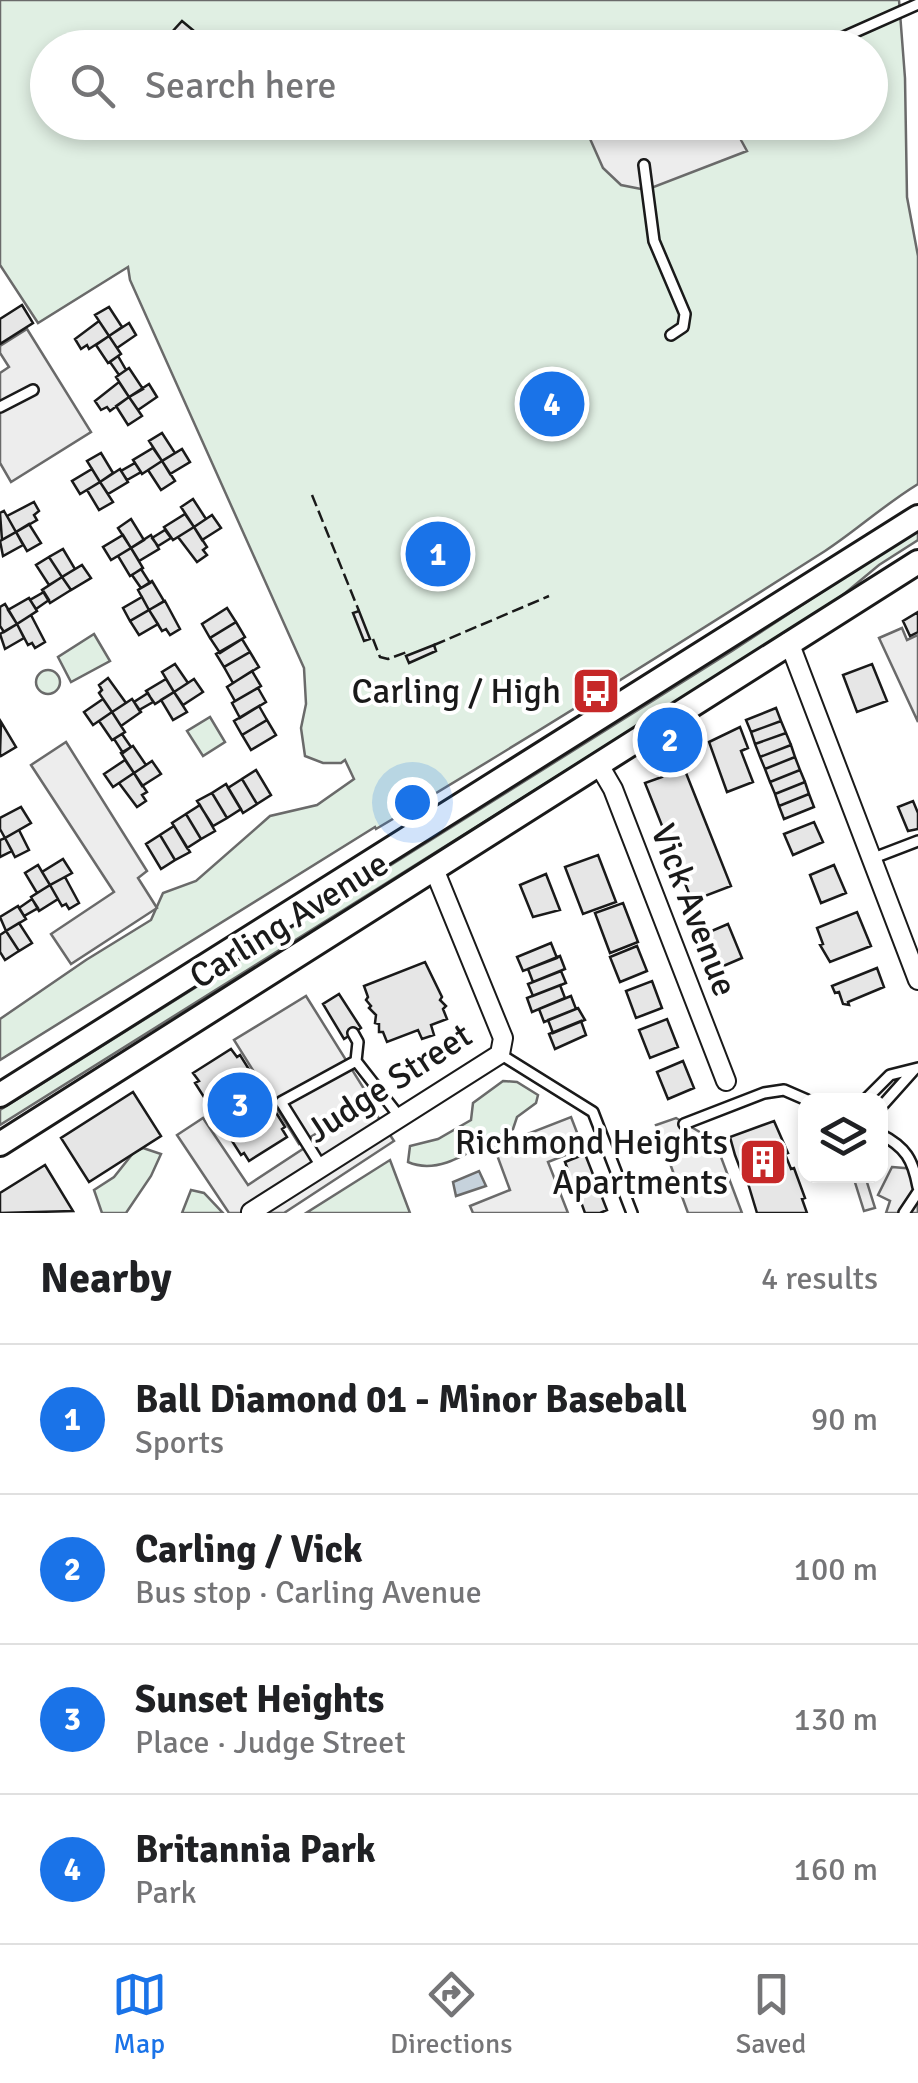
<!DOCTYPE html>
<html lang="en">
<head>
<meta charset="utf-8">
<style>
  :root { --surface:#fff; --page:#f2f2f2; --text:#202124; --muted:#757577; --line:#e0e0e0; --accent:#1a73e8 }
  body { margin:0; font-family:Signika,sans-serif; background:var(--page); color:var(--text) }
  .controls { position:absolute; right:30px; bottom:30px; display:grid; overflow:hidden; border-radius:20px; box-shadow:0 5px 15px #0003 }
  .controls button { width:90px; height:90px; display:grid; place-items:center; padding:0; border:0; border-bottom:2px solid var(--line); background:var(--surface); color:var(--text); font:50px sans-serif }
  .you { position:absolute; left:412px; top:802px; width:35px; height:35px; margin:-25px; border:8px solid #fff; border-radius:50%; background:#1a73e8; box-shadow:0 0 0 15px #1a73e833 }
  .badge { display:grid; place-items:center; width:65px; height:65px; border-radius:50%; background:var(--accent); color:#fff; font-size:32px; font-weight:700 }
  .pin { position:absolute; translate:-50% -50%; border:5px solid #fff; box-shadow:0 2px 10px #0006 }
  .list { margin:0; padding:0; list-style:none }
  h2 { display:flex; justify-content:space-between; align-items:center; height:130px; margin:0; padding:0 40px; font-size:42px }
  h2 small { font-size:32px; font-weight:400; color:var(--muted) }
  .list li { display:grid; grid-template-columns:65px 1fr auto; gap:30px; align-items:center; box-sizing:border-box; height:150px; padding:0 40px; border-top:2px solid var(--line) }
  .list b { display:block; font-size:38px; white-space:nowrap }
  .list p { margin:0; font-size:32px; white-space:nowrap; color:var(--muted) }
  .list em { font-size:32px; font-style:normal; color:var(--muted) }
  .icon { flex:none; width:55px; height:55px; fill:none; stroke:currentColor; stroke-width:2; stroke-linecap:round; stroke-linejoin:round }
  .map { position:relative; flex:none; width:918px; height:1213px; overflow:hidden }
  .search { position:absolute; background:var(--surface); box-shadow:0 5px 15px #0003; left:30px; right:30px; top:30px; height:110px; display:flex; align-items:center; gap:25px; box-sizing:border-box; padding:0 35px; border-radius:55px; color:var(--muted); font-size:38px }
  .sheet { height:730px; background:var(--surface) }
  nav { display:flex; justify-content:space-around; align-items:center; box-sizing:border-box; height:140px; border-top:2px solid var(--line); background:var(--surface); font-size:28px; color:var(--muted) }
  nav a { display:grid; justify-items:center; gap:5px }
  nav .on { color:var(--accent) }
  .map>svg:first-child { display:block }
  .green { fill:#e0efe3; stroke:#6a6a6a; stroke-width:2.5; fill-rule:evenodd }
  .parking { fill:#ededed; stroke:#6a6a6a; stroke-width:2.5 }
  .water { fill:#c6d2dc; stroke:#6a6a6a; stroke-width:2.5 }
  .building { fill:#e6e6e6; stroke:#1a1a1a; stroke-width:2.5 }
  .lines { fill:none; stroke-linecap:round; stroke-linejoin:round }
  .service-casing { stroke:#1a1a1a; stroke-width:14 }
  .minor-casing { stroke:#1a1a1a; stroke-width:22 }
  .secondary-casing { stroke:#1a1a1a; stroke-width:28 }
  .service { stroke:#fff; stroke-width:9 }
  .minor { stroke:#fff; stroke-width:18 }
  .secondary { stroke:#fff; stroke-width:22 }
  .fence { stroke:#1a1a1a; stroke-width:2.5; stroke-dasharray:12 5; stroke-linecap:butt }
  .labels { text-anchor:middle; dominant-baseline:central; stroke-width:8; stroke-linejoin:round; paint-order:stroke }
  .poi-label { font-size:35px; fill:#1a1a1a; stroke:#fff; text-anchor:end }
  .street-label { font-size:35px; fill:#1a1a1a; stroke:#fff }
</style>
</head>
<body>
<div class="map">
<svg width="918" height="1213" viewBox="0 0 918 1213">
  <rect width="100%" height="100%" fill="#fff"/>
  <path class="green" d="M0 0H899L905 78 907 197 918 256V484C885 504 857 530 825 551 677 645 528 739 376 829L375 827 0 1060V1019L86 960 151 920 163 893 196 881 270 816 317 805 354 779 345 760 341 763H323L305 756 301 728 306 704 304 668 130 280 128 267 38 323 0 265ZM48 48H870V122H48Z
    M918 529V540L879 565 832 604 0 1125V1110L732 651Z
    M94 634 110 661 71 682 58 657Z
    M36 682a12 12 0 1 1 24 0a12 12 0 1 1-24 0Z
    M210 717 225 742 203 756 187 731Z
    M503 1081 517 1082 538 1095 536 1103 517 1117 513 1129C482 1141 444 1178 408 1162L410 1146 438 1139 471 1120 473 1103Z
    M143 1148 161 1154 151 1176 126 1213H102L94 1190 114 1177 134 1152Z
    M390 1160 410 1213H306Z
    M191 1190 204 1193 223 1213H182Z"/>
  <path class="parking" d="M583 123H749L754 132 741 140 747 151 646 190 621 185 603 168Z
    M27 329 91 432 11 482 0 463V373L9 367 0 353V346Z
    M902 628 907 640 918 635V722L879 638Z
    M66 742 147 871 138 878 157 908 71 964 51 934 114 892 31 765Z
    M306 996 371 1100 299 1144 234 1040Z
    M370 1105 394 1141 284 1213H229L177 1135 203 1118 248 1185Z
    M571 1117 583 1148 548 1162 568 1213H473L470 1206 510 1190 494 1147Z
    M676 1118 715 1141 742 1213H688L656 1125Z
    M892 1167 916 1169 918 1213H886L890 1201 878 1195Z
    M853 1176H865L875 1208 864 1211Z"/>
  <path class="water" d="M479 1171 486 1186 456 1196 453 1182Z"/>
  <path class="building" d="M182 21 200 36 191 48H167L162 43Z
    M22 305 33 323 0 344V319Z
    M109 307 122 327 109 336 95 315Z
    M99 321 109 336 89 349 87 345 81 349 75 339Z
    M129 323 136 335 117 348 109 336Z
    M109 336 121 354 108 363 96 345Z
    M118 356 126 370 119 375 110 362Z
    M129 368 143 389 129 397 116 377Z
    M119 382 129 397 110 411 107 407 101 410 95 401Z
    M149 384 157 397 138 410 129 397Z
    M129 397 142 416 128 425 116 406Z
    M162 433 175 453 162 461 149 441Z
    M153 448 162 461 142 474 133 460Z
    M182 449 190 462 170 474 162 461Z
    M101 453 113 473 100 482 87 461Z
    M162 461 175 481 161 490 148 470Z
    M135 463 141 472 127 480 121 471Z
    M92 469 100 482 80 494 72 481Z
    M120 469 128 482 108 494 100 482Z
    M100 482 113 502 99 510 87 490Z
    M193 499 206 519 194 527 181 507Z
    M34 502 39 511 34 515 37 520 16 532 7 516Z
    M4 511 16 532 2 540 0 513Z
    M185 514 194 527 173 540 164 527Z
    M212 515 221 528 202 540 194 527Z
    M131 519 144 540 131 548 118 528Z
    M29 524 41 543 27 551 16 532Z
    M194 527 207 547 203 550 207 555 197 562 178 537Z
    M165 530 171 538 158 546 152 538Z
    M16 532 23 545 3 556 0 541Z
    M123 535 131 548 111 560 103 547Z
    M151 535 159 549 139 561 131 548Z
    M131 548 143 568 130 576 118 556Z
    M63 549 75 569 62 577 49 557Z
    M49 557 62 577 49 585 36 565Z
    M82 565 91 578 71 590 62 577Z
    M141 569 150 583 141 588 132 575Z
    M62 577 71 590 50 603 42 590Z
    M152 581 164 601 149 610 138 590Z
    M44 592 49 600 36 609 30 600Z
    M142 597 149 610 130 621 123 608Z
    M29 598 37 611 17 624 8 610Z
    M165 601 180 629 170 635 166 629 162 631 149 610Z
    M5 604 17 624 4 632 0 626V607Z
    M227 608 236 622 210 638 202 624Z
    M149 610 158 624 139 635 130 621Z
    M359 611 370 639 364 641 353 613Z
    M918 612V632L910 636 903 621Z
    M31 615 45 642 35 648 32 643 28 645 17 624Z
    M236 622 245 637 220 653 210 638Z
    M17 624 24 638 5 649 0 634Z
    M242 639 250 652 224 667 216 654Z
    M434 645 436 651 409 663 406 656Z
    M250 652 259 667 233 683 224 667Z
    M175 664 188 683 174 692 162 672Z
    M872 664 887 701 857 712 843 675Z
    M252 671 261 686 235 701 227 687Z
    M108 678 126 703 112 712 99 693 102 690 99 685Z
    M166 679 174 692 155 704 146 691Z
    M194 679 203 692 183 705 174 692Z
    M258 688 266 702 240 718 232 703Z
    M174 692 187 712 173 720 161 700Z
    M148 693 153 702 139 710 134 702Z
    M103 699 112 712 93 725 84 712Z
    M132 699 141 712 121 726 112 712Z
    M259 706 267 720 242 735 234 721Z
    M776 708 781 721 751 732 746 720Z
    M112 712 125 732 112 740 99 721Z
    M267 720 276 735 251 750 242 735Z
    M781 721 786 733 755 744 751 732Z
    M1 722 16 747 1 756 0 754Z
    M740 727 748 748 741 751 753 782 727 792 709 742Z
    M786 733 791 745 760 757 755 744Z
    M122 734 131 747 123 753 114 739Z
    M791 745 795 757 765 769 760 757Z
    M133 746 146 765 134 773 121 753Z
    M795 757 800 770 770 782 765 769Z
    M125 760 134 773 113 787 104 774Z
    M152 761 161 774 142 786 134 773Z
    M672 766 674 772 684 768 731 886 692 901 645 783 662 777 660 771Z
    M256 770 271 795 257 804 242 779Z
    M800 770 805 782 775 794 770 782Z
    M134 773 147 792 142 795 146 801 137 807 119 783Z
    M242 779 257 804 243 813 228 788Z
    M805 782 809 794 779 806 775 794Z
    M226 784 241 809 227 818 212 793Z
    M212 793 227 818 213 826 197 801Z
    M809 794 814 807 784 819 779 806Z
    M913 801 918 813V829L908 831 898 807Z
    M200 805 215 831 201 839 186 814Z
    M21 807 31 823 5 838 0 829V818Z
    M186 814 201 839 187 848 172 823Z
    M814 822 823 842 793 855 784 834Z
    M174 826 190 852 175 860 160 835Z
    M19 830 29 850 15 857 5 838Z
    M160 835 175 860 161 869 146 844Z
    M5 838 12 851 0 857V840Z
    M598 855 616 902 583 914 565 867Z
    M63 859 72 873 50 885 42 872Z
    M38 865 50 885 37 893 25 873Z
    M834 865 846 893 821 903 810 875Z
    M546 874 560 910 533 917 520 885Z
    M65 877 79 903 69 909 66 904 62 906 50 885Z
    M50 885 58 899 39 911 31 897Z
    M32 899 38 908 24 916 19 908Z
    M623 903 638 942 610 953 595 913Z
    M18 906 26 919 6 931 0 917Z
    M857 912 871 946 830 962 820 945 823 944 817 928Z
    M19 923 32 943 19 951 6 931Z
    M728 924 742 958 721 967 707 933Z
    M6 931 19 951 5 960 0 952V935Z
    M551 943 557 958 523 971 517 957Z
    M637 946 647 971 620 982 610 957Z
    M560 956 565 969 533 982 528 969Z
    M425 962 442 997 440 1000 446 1006 443 1009 447 1019 431 1025 434 1035 422 1039 418 1030 387 1042 383 1032H379V1024L375 1023 376 1015 369 1008 371 1006 366 1000 368 997 364 986Z
    M877 968 884 987 848 1002 849 1005 843 1004 839 992 835 993 832 986Z
    M561 971 566 983 533 996 528 984Z
    M652 981 662 1008 636 1018 626 991Z
    M560 985 565 998 532 1012 527 998Z
    M339 994 361 1028 344 1039 323 1004Z
    M571 996 576 1009 544 1022 539 1009Z
    M578 1008 585 1020 553 1033 548 1020Z
    M667 1019 678 1047 650 1058 639 1030Z
    M581 1021 586 1035 555 1049 549 1034Z
    M231 1049 237 1057 240 1055 285 1127 282 1129 287 1137 249 1161 244 1153 241 1155 195 1083 199 1081 193 1073Z
    M683 1061 694 1088 668 1099 657 1072Z
    M133 1092 161 1136 89 1182 61 1138Z
    M774 1121 788 1153 785 1154 791 1169 794 1168 805 1198 802 1199 807 1213H757L744 1170 741 1171 735 1155 730 1137Z
    M585 1154 607 1210 600 1213H585L574 1183 567 1186 562 1173 568 1170 565 1162Z
    M45 1165 73 1211 0 1213V1193Z"/>
  <g class="lines">
    <g class="service-casing">
      <path id="service" d="M819 48 918 4
        M644 165 654 241 685 314 683 327 671 335
        M0 407 33 390
        M871 859 918 841
        M353 1033 358 1042 356 1061 399 1116
        M500 1054 593 1112 632 1213
        M865 1100 890 1075 918 1068
        M880 1108 914 1070
        M684 1124 764 1093 784 1090 807 1100
        M880 1134C906 1147 913 1160 918 1187
        M321 1166 281 1102 356 1061
        M904 1213 918 1192"/>
    </g>
    <g class="minor-casing">
      <path id="minor" d="M789 642 918 980
        M599 765 613 789 726 1081
        M251 1212 500 1054 503 1038 434 869"/>
    </g>
    <g class="secondary-casing">
      <path id="secondary" d="M0 1095 918 517
        M0 1144 918 562"/>
    </g>
    <use href="#service" class="service"/>
    <use href="#minor" class="minor"/>
    <use href="#secondary" class="secondary"/>
    <path class="fence" d="M312 495 359 611
      M373 639 380 657 388 659 407 652
      M434 645 549 596"/>
  </g>
  <defs>
    <g id="bus-square" transform="scale(2.5)"><rect x="-9" y="-9" width="18" height="18" rx="4" fill="#c62828" stroke="#fff"/><path d="M-5-6H5V4H4V6H2V4H-2V6H-4V4H-5ZM-3.5-4V0h7V-4ZM-3.5 1.2v1.5H-2V1.2ZM2 1.2v1.5H3.5V1.2Z" fill="#fff"/></g>
    <g id="building-square" transform="scale(2.5)"><rect x="-9" y="-9" width="18" height="18" rx="4" fill="#c62828" stroke="#fff"/><path d="M-4-6H4V6H1V3H-1V6H-4ZM-2.5-4.3h1.7v1.8h-1.7ZM.8-4.3h1.7v1.8H.8ZM-2.5-1h1.7V.8h-1.7ZM.8-1h1.7V.8H.8Z" fill="#fff"/></g>
  </defs>
  <g fill-rule="evenodd">
    <use href="#bus-square" x="596" y="691"/>
    <use href="#building-square" x="763" y="1162"/>
  </g>
  <g class="labels">
    <g class="poi-label">
      <text x="561" y="691">Carling / High</text>
      <text x="728" y="1142">Richmond Heights<tspan x="728" dy="40">Apartments</tspan></text>
    </g>
    <g class="street-label">
      <text transform="translate(694 910) rotate(69)">Vick Avenue</text>
      <text transform="translate(289 920) rotate(-32)">Carling Avenue</text>
      <text transform="translate(389 1083) rotate(-33)">Judge Street</text>
    </g>
  </g>
</svg>
<div class="controls">
<button><svg class="icon" aria-label="layers" viewBox="0 0 24 24"><path d="M12 4l9 5-9 5-9-5zM3 14l9 5 9-5"/></svg></button>
</div>
<div class="you"></div>
<div class="pin badge" style="left:438px;top:554px">1</div>
<div class="pin badge" style="left:670px;top:740px">2</div>
<div class="pin badge" style="left:240px;top:1105px">3</div>
<div class="pin badge" style="left:552px;top:404px">4</div>
<div class="search"><svg class="icon" aria-label="search" viewBox="0 0 24 24"><circle cx="10" cy="10" r="6"/><path d="M15 15l6 6"/></svg>Search here</div>
</div>
<section class="sheet">
<h2>Nearby<small>4 results</small></h2>
<ul class="list">
<li><span class="badge">1</span><div><b>Ball Diamond 01 - Minor Baseball</b><p>Sports</p></div><em>90 m</em></li>
<li><span class="badge">2</span><div><b>Carling / Vick</b><p>Bus stop · Carling Avenue</p></div><em>100 m</em></li>
<li><span class="badge">3</span><div><b>Sunset Heights</b><p>Place · Judge Street</p></div><em>130 m</em></li>
<li><span class="badge">4</span><div><b>Britannia Park</b><p>Park</p></div><em>160 m</em></li>
</ul>
</section>
<nav>
<a class="on"><svg class="icon" aria-label="map" viewBox="0 0 24 24"><path d="M3 6l6-2 6 2 6-2v14l-6 2-6-2-6 2zM9 4v14M15 6v14"/></svg>Map</a>
<a><svg class="icon" aria-label="directions" viewBox="0 0 24 24"><path d="M12 3l9 9-9 9-9-9zM9 14v-3h6M13 9l2 2-2 2"/></svg>Directions</a>
<a><svg class="icon" aria-label="saved" viewBox="0 0 24 24"><path d="M7 4h10v16l-5-4-5 4z"/></svg>Saved</a>
</nav>
</body>
</html>
